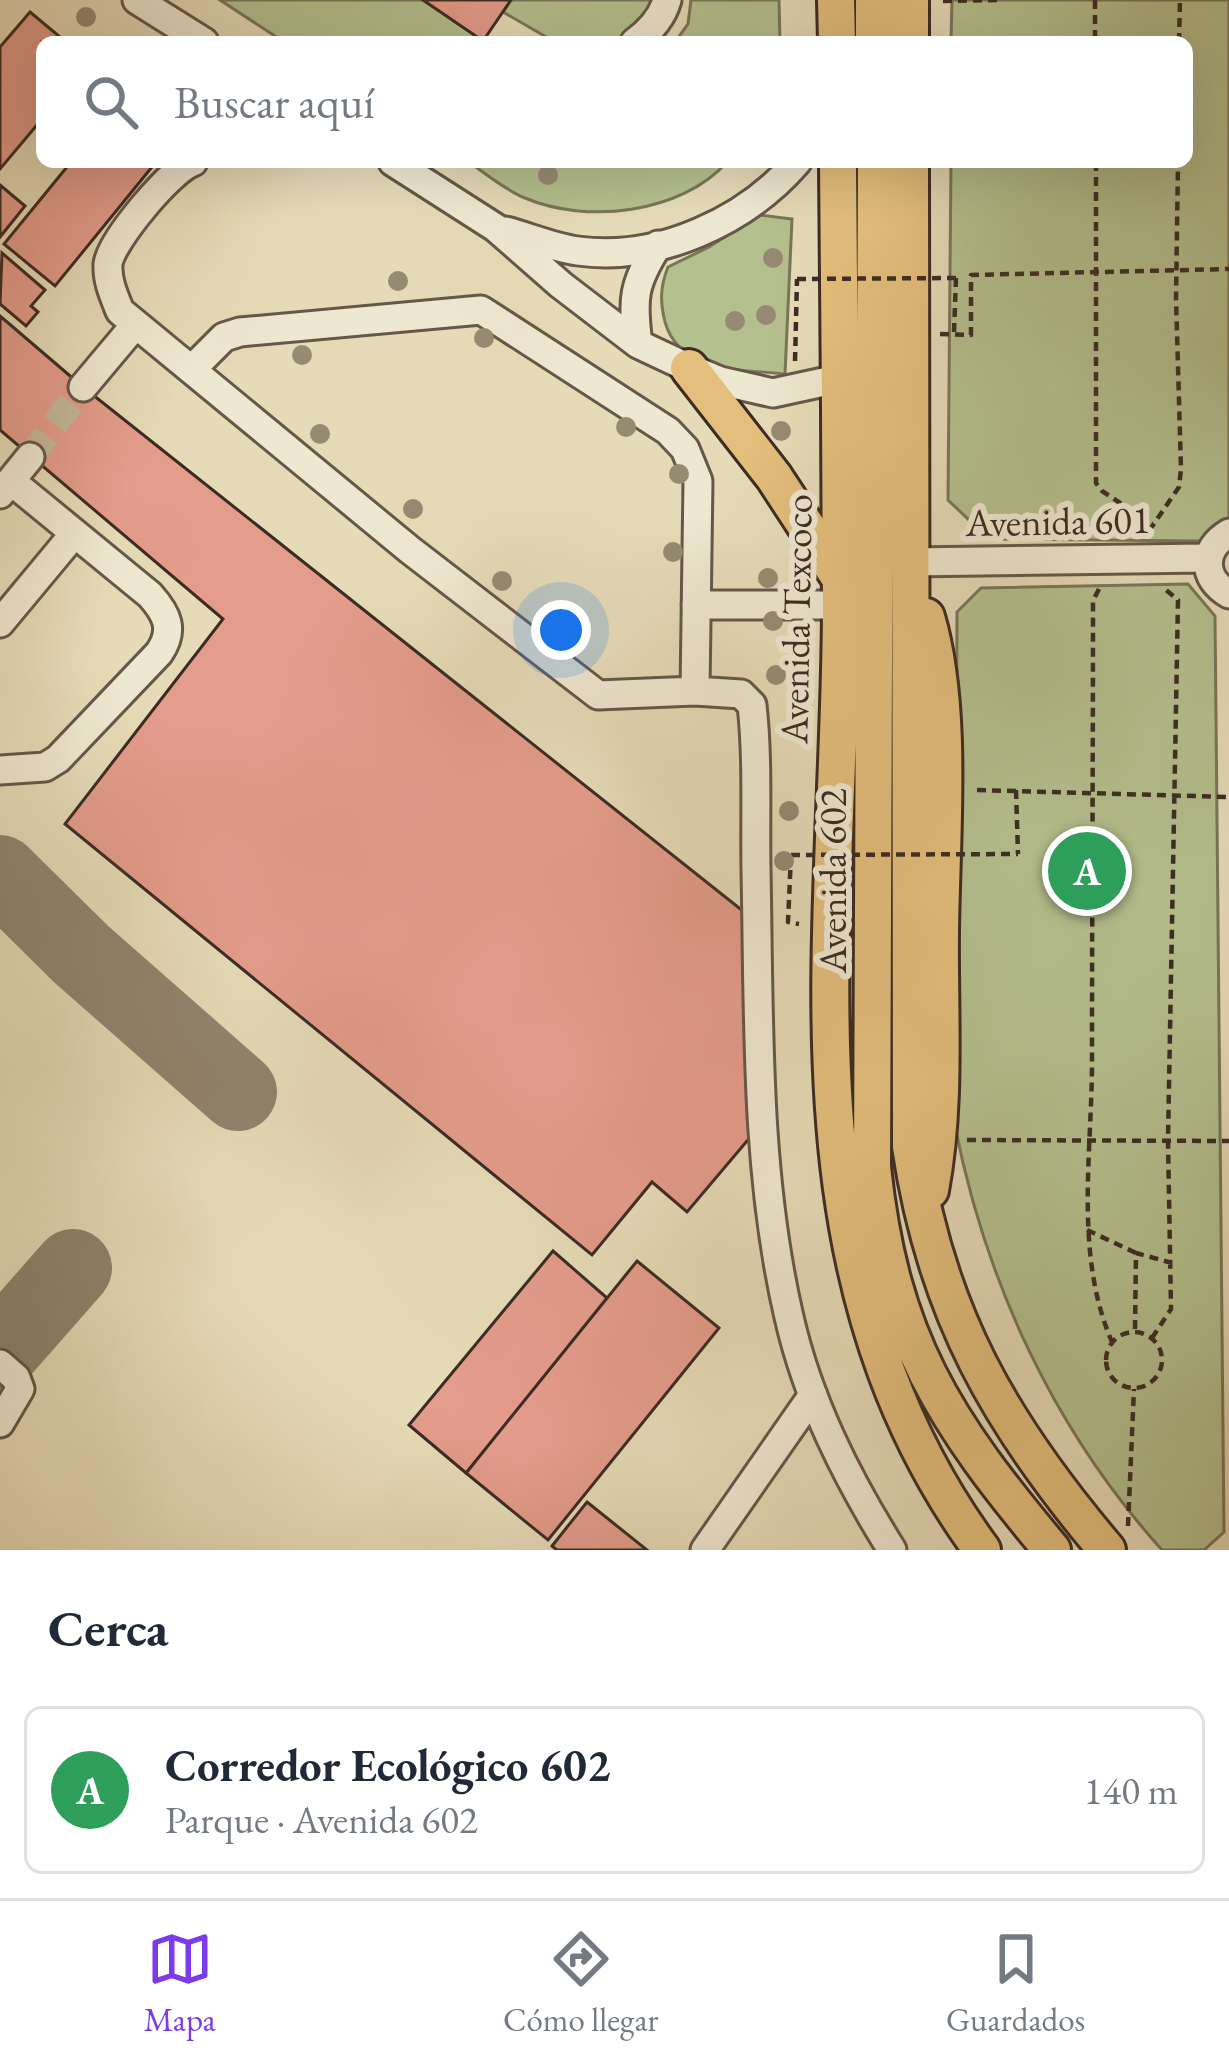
<!DOCTYPE html>
<html lang="es">
<head>
<meta charset="utf-8">
<style>
  :root { --surface:#fff; --page:#f2f2f3; --text:#1f2937; --muted:#747a83; --line:#e0e1e3; --accent:#7c3aed }
  body { margin:0; font-family:"EB Garamond",serif; background:var(--page); color:var(--text) }
  .you { position:absolute; left:561px; top:630px; width:42px; height:42px; margin:-30px; border:9px solid #fff; border-radius:50%; background:#1a73e8; box-shadow:0 0 0 18px #1a73e833 }
  .badge { display:grid; place-items:center; width:78px; height:78px; border-radius:50%; background:var(--accent); color:#fff; font-size:39px; font-weight:700 }
  .pin { position:absolute; translate:-50% -50%; border:6px solid #fff; box-shadow:0 3px 12px #0006 }
  .list { margin:0; padding:0; list-style:none }
  h2 { display:flex; justify-content:space-between; align-items:center; height:156px; margin:0; padding:0 48px; font-size:51px }
  h2 small { font-size:39px; font-weight:400; color:var(--muted) }
  .list li { display:grid; grid-template-columns:78px 1fr auto; gap:36px; align-items:center; box-sizing:border-box; height:168px; margin:0 24px 24px; padding:0 24px; border:3px solid var(--line); border-radius:18px }
  .list b { display:block; font-size:45px; white-space:nowrap }
  .list p { margin:0; font-size:39px; white-space:nowrap; color:var(--muted) }
  .list em { font-size:39px; font-style:normal; color:var(--muted) }
  .icon { flex:none; width:66px; height:66px; fill:none; stroke:currentColor; stroke-width:2; stroke-linecap:round; stroke-linejoin:round }
  .map { position:relative; flex:none; width:1229px; height:1550px; overflow:hidden }
  .search { position:absolute; background:var(--surface); box-shadow:0 12px 48px #0002; left:36px; right:36px; top:36px; height:132px; display:flex; align-items:center; gap:30px; box-sizing:border-box; padding:0 42px; border-radius:18px; color:var(--muted); font-size:45px }
  .sheet { height:348px; background:var(--surface) }
  nav { display:flex; justify-content:space-around; align-items:center; box-sizing:border-box; height:168px; border-top:3px solid var(--line); background:var(--surface); font-size:33px; color:var(--muted) }
  nav a { display:grid; justify-items:center; gap:6px }
  nav .on { color:var(--accent) }
  .map>svg:first-child { display:block }
  .green { fill:#b5c08f; stroke:#787659; stroke-width:3 }
  .lines { fill:none; stroke-linecap:round; stroke-linejoin:round }
  .taxiway { stroke:#90836e; stroke-width:78 }
  .building { fill:#e49c8c; stroke:#3b2b23; stroke-width:3 }
  .minor-tunnel { stroke:#c4b89a; stroke-width:27; stroke-dasharray:27 14; stroke-linecap:butt }
  .minor-casing { stroke:#665748; stroke-width:33 }
  .major-casing { stroke:#3b2b23; stroke-width:42 }
  .path { stroke:#3b2b23; stroke-width:4.5; stroke-dasharray:9 6; stroke-linecap:butt }
  .minor { stroke:#efe8d1; stroke-width:27 }
  .major { stroke:#e3be7c; stroke-width:36 }
  .path-bridge { stroke:#3b2b23; stroke-width:4.5; stroke-dasharray:9 6; stroke-linecap:butt }
  .tree { fill:#958b72 }
  .labels { text-anchor:middle; dominant-baseline:central; stroke-width:12; stroke-linejoin:round; paint-order:stroke }
  .street-label { font-size:39px; fill:#3b2b23; stroke:#efe8d1 }
</style>
</head>
<body>
<div class="map">
<svg width="1229" height="1550" viewBox="0 0 1229 1550">
  <rect width="100%" height="100%" fill="#e6dbb8"/>
  <filter id="stains"><feTurbulence type="fractalNoise" baseFrequency=".00167" numOctaves="4"/><feColorMatrix values="0 0 0 0 .2 0 0 0 0 .09 0 0 0 0 .02 0 0 0 .5 -.17"/></filter>
  <radialGradient id="worn" r=".72"><stop offset=".6" stop-color="#630" stop-opacity="0"/><stop offset="1" stop-color="#630" stop-opacity=".3"/></radialGradient>
  <path class="green" d="M220 0H423L485 42H284Z
    M511 0H656L633 34 618 42H555L503 12Z
    M691 0H779L780 42H675L688 24Z
    M952 0H1229V518L1200 541 989 539 948 500 951 162H1187V42H951Z
    M469 162H727C681 214 586 224 525 198 505 190 486 174 469 162Z
    M759 215 792 219 785 374C741 369 680 374 665 322 660 302 660 287 668 267L709 247Z
    M1188 584 1215 616 1224 1532 1204 1550H1162C1054 1430 986 1283 955 1126L957 612 981 588Z"/>
  <g class="lines">
    <path class="taxiway" d="M0 874 81 954 238 1092
      M0 1351 73 1268"/>
  </g>
  <path class="building" d="M423 0H511L483 41Z
    M30 12 66 42H42V119L0 169V47Z
    M71 162H156L55 286 4 244Z
    M0 185 25 206 0 237Z
    M2 253 45 290 31 306 38 312 26 326 0 304Z
    M0 316 83 387 743 911 758 1128 687 1212 652 1182 592 1255 65 824 223 619 0 430Z
    M553 1251 607 1298 466 1473 409 1425Z
    M637 1261 719 1328 548 1540 466 1473Z
    M587 1502 647 1550H557L552 1546Z"/>
  <g class="lines">
    <path class="minor-tunnel" d="M30 457 83 387"/>
    <g class="minor-casing">
      <path id="minor" d="M137 0 204 42
        M635 42C650 31 662 18 667 0
        M193 162C171 169 111 241 108 264 107 281 114 296 120 311L410 550 598 695 695 691 741 694 752 705C758 759 755 815 756 870 759 1018 755 1171 789 1317 808 1401 847 1478 892 1550
        M393 162 496 228 561 285 638 344 689 368 720 381 773 393 856 375
        M506 231C529 237 554 248 578 251 658 262 746 221 797 162
        M638 344C632 299 633 284 658 245
        M193 368 224 337 240 332 481 310 668 431 685 449 698 481 695 691
        M83 387 135 325
        M0 494 30 457
        M1229 533C1202 549 1201 578 1229 594
        M910 562 1208 558
        M696 605H841
        M0 623 74 534
        M0 770 45 767 58 759 159 653C175 630 167 614 150 595L11 481
        M0 1364 16 1378 20 1389 0 1423
        M705 1550 813 1395"/>
    </g>
    <g class="major-casing">
      <path id="major" d="M836 0 837 42
        M874 0V42
        M910 0V42
        M838 162C839 311 841 459 841 608 840 935 774 1266 982 1550
        M876 162 872 1167C890 1339 944 1421 1052 1550
        M910 162 911 1146C935 1311 1000 1424 1107 1550
        M689 368 774 477 840 578
        M926 617C953 708 941 835 940 931 939 1016 946 1105 930 1190"/>
    </g>
    <path class="path" d="M1095 0V42
      M943 1 997 0
      M1179 42 1180 0
      M1096 162V483L1102 491 1152 524
      M954 332 956 278
      M940 334 971 335V275L1229 269
      M795 361 797 279
      M1149 531 1179 487 1181 469 1176 298 1178 162
      M1099 589 1093 601C1093 755 1092 908 1092 1061 1092 1154 1074 1254 1112 1342
      M977 790 1229 797
      M1016 790 1018 854
      M791 855 788 922 799 924
      M967 1140 1229 1141
      M1087 1230 1136 1253
      M1135 1329 1136 1253 1172 1263
      M1106 1360a28 28 0 1 1 56 0a28 28 0 1 1-56 0Z
      M1152 1338 1171 1309 1168 1140 1178 600 1165 589
      M1128 1526 1134 1389"/>
    <use href="#minor" class="minor"/>
    <use href="#major" class="major"/>
    <path class="path-bridge" d="M797 279 956 278
      M791 855 1018 854"/>
  </g>
  <g class="tree">
    <circle cx="86" cy="17" r="10"/>
    <circle cx="548" cy="175" r="10"/>
    <circle cx="773" cy="258" r="10"/>
    <circle cx="398" cy="281" r="10"/>
    <circle cx="766" cy="315" r="10"/>
    <circle cx="735" cy="321" r="10"/>
    <circle cx="484" cy="338" r="10"/>
    <circle cx="302" cy="355" r="10"/>
    <circle cx="626" cy="427" r="10"/>
    <circle cx="781" cy="431" r="10"/>
    <circle cx="320" cy="434" r="10"/>
    <circle cx="679" cy="474" r="10"/>
    <circle cx="413" cy="509" r="10"/>
    <circle cx="673" cy="552" r="10"/>
    <circle cx="768" cy="578" r="10"/>
    <circle cx="502" cy="581" r="10"/>
    <circle cx="773" cy="621" r="10"/>
    <circle cx="776" cy="675" r="10"/>
    <circle cx="789" cy="811" r="10"/>
    <circle cx="784" cy="861" r="10"/>
  </g>
  <g class="labels">
    <g class="street-label">
      <text transform="translate(1058 521) rotate(-1)">Avenida 601</text>
      <text transform="translate(796 619) rotate(-89)">Avenida Texcoco</text>
      <text transform="translate(832 881) rotate(-90)">Avenida 602</text>
    </g>
  </g>
  <rect width="100%" height="100%" filter="url(#stains)"/>
  <rect width="100%" height="100%" fill="url(#worn)"/>
</svg>
<div class="you"></div>
<div class="pin badge" style="left:1087px;top:871px;background:#2e9e5b">A</div>
<div class="search"><svg class="icon" aria-label="search" viewBox="0 0 24 24"><circle cx="10" cy="10" r="6"/><path d="M15 15l6 6"/></svg>Buscar aquí</div>
</div>
<section class="sheet">
<h2>Cerca<small></small></h2>
<ul class="list">
<li><span class="badge" style="background:#2e9e5b">A</span><div><b>Corredor Ecológico 602</b><p>Parque · Avenida 602</p></div><em>140 m</em></li>
</ul>
</section>
<nav>
<a class="on"><svg class="icon" aria-label="map" viewBox="0 0 24 24"><path d="M3 6l6-2 6 2 6-2v14l-6 2-6-2-6 2zM9 4v14M15 6v14"/></svg>Mapa</a>
<a><svg class="icon" aria-label="directions" viewBox="0 0 24 24"><path d="M12 3l9 9-9 9-9-9zM9 14v-3h6M13 9l2 2-2 2"/></svg>Cómo llegar</a>
<a><svg class="icon" aria-label="saved" viewBox="0 0 24 24"><path d="M7 4h10v16l-5-4-5 4z"/></svg>Guardados</a>
</nav>
</body>
</html>
